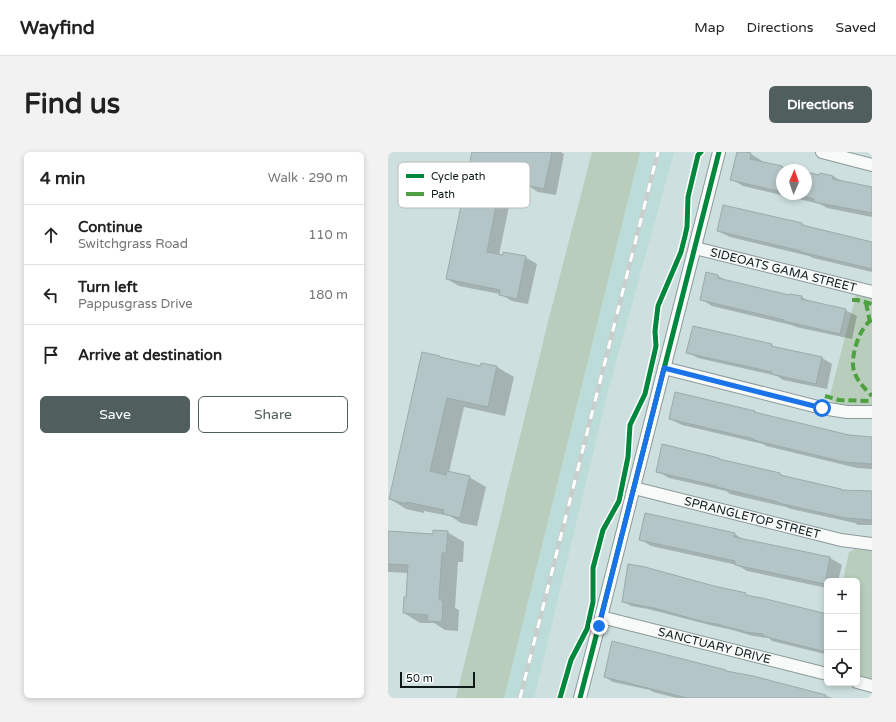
<!DOCTYPE html>
<html lang="en">
<head>
<meta charset="utf-8">
<style>
  :root { --surface:#fff; --page:#f2f2f2; --text:#222; --muted:#767676; --line:#e0e0e0; --accent:#505f5e }
  body { margin:0; font-family:"Varela Round",sans-serif; background:var(--page); color:var(--text) }
  .controls { position:absolute; right:12px; bottom:12px; display:grid; overflow:hidden; border-radius:6px; box-shadow:0 2px 6px #0003 }
  .controls button { width:36px; height:36px; display:grid; place-items:center; padding:0; border:0; border-bottom:1px solid var(--line); background:var(--surface); color:var(--text); font:20px sans-serif }
  .compass { position:absolute; left:388px; top:12px; width:36px; height:36px; border-radius:50%; background:var(--surface); box-shadow:0 2px 6px #0003; rotate:2deg }
  .scale { position:absolute; left:12px; bottom:10px; width:75px; box-sizing:border-box; padding-left:4px; border:2px solid #0d1a19; border-top:0; font-size:11px; line-height:14px; white-space:nowrap; color:#0d1a19; -webkit-text-stroke:3px #fff; paint-order:stroke }
  .stop { position:absolute; width:12px; height:12px; margin:-9px; border:3px solid #1a73e8; border-radius:50%; background:#fff }
  .stop.end { background:#1a73e8; border-color:#fff; box-shadow:0 1px 4px #0008 }
  .list { margin:0; padding:0; list-style:none }
  h2 { display:flex; justify-content:space-between; align-items:center; height:52px; margin:0; padding:0 16px; font-size:17px }
  h2 small { font-size:13px; font-weight:400; color:var(--muted) }
  .list li { display:grid; grid-template-columns:26px 1fr auto; gap:12px; align-items:center; box-sizing:border-box; height:60px; padding:0 16px; border-top:1px solid var(--line) }
  .list b { display:block; font-size:15px; white-space:nowrap }
  .list p { margin:0; font-size:13px; white-space:nowrap; color:var(--muted) }
  .list em { font-size:13px; font-style:normal; color:var(--muted) }
  .actions { display:flex; gap:8px; padding:12px 16px }
  .actions a { flex:1; padding:9px 0; border:1px solid var(--accent); border-radius:6px; text-align:center; font-size:14px; color:var(--accent) }
  .actions .main { background:var(--accent); color:#fff }
  .icon { flex:none; width:22px; height:22px; fill:none; stroke:currentColor; stroke-width:2; stroke-linecap:round; stroke-linejoin:round }
  .map { position:relative; flex:none; width:484px; height:546px; overflow:hidden; border-radius:6px }
  header { display:flex; align-items:center; gap:24px; box-sizing:border-box; height:56px; padding:0 20px; background:var(--surface); border-bottom:1px solid var(--line) }
  header strong { font-size:19px }
  nav { display:flex; gap:22px; margin-inline-start:auto; font-size:14px }
  .intro { display:flex; align-items:center; justify-content:space-between; box-sizing:border-box; height:96px; padding:0 24px }
  h1 { margin:0; font-size:28px }
  .button { padding:10px 18px; border-radius:6px; background:var(--accent); color:#fff; font-size:14px; font-weight:700 }
  main { display:flex; gap:24px; padding:0 24px }
  aside { flex:1; background:var(--surface); border-radius:6px; box-shadow:0 2px 6px #0003 }
  .map>svg:first-child { display:block }
  .built { fill:#bcdcd9 }
  .green { fill:#b8cdbb }
  .shadow { fill:#0003 }
  .building { fill:#b4c5c7; stroke:#9caaab }
  .lines { fill:none; stroke-linecap:round; stroke-linejoin:round }
  .minor-casing { stroke:#8c9a99; stroke-width:14 }
  .minor { stroke:#f8fafa; stroke-width:12 }
  .rail-casing { stroke:#c8cdcd; stroke-width:4.5 }
  .rail { stroke:#fff; stroke-width:3; stroke-dasharray:9; stroke-linecap:butt }
  .quiet { stroke:#4da140; stroke-width:4; stroke-dasharray:8 4; stroke-linecap:butt }
  .cycleway-casing { stroke:#fff; stroke-width:8 }
  .cycleway { stroke:#00873e; stroke-width:5 }
  .route { stroke:#1a73e8; stroke-width:5 }
  .labels { text-anchor:middle; dominant-baseline:central; stroke-width:3.5; stroke-linejoin:round; paint-order:stroke }
  .street-label { font-size:12px; fill:#0d1a19; stroke:#fff }
  .key { fill:#fff; stroke:#b6baba; stroke-width:1 }
  .key-label { font-size:11px; fill:#0d1a19 }
</style>
</head>
<body>
<header>
<strong>Wayfind</strong>
<nav><a>Map</a><a>Directions</a><a>Saved</a></nav>
</header>
<div class="intro"><h1>Find us</h1><a class="button">Directions</a></div>
<main>
<aside>
<h2>4 min<small>Walk · 290 m</small></h2>
<ul class="list">
<li><svg class="icon" aria-label="ahead" viewBox="0 0 24 24"><path d="M12 20V5M6 11l6-6 6 6"/></svg><div><b>Continue</b><p>Switchgrass Road</p></div><em>110 m</em></li>
<li><svg class="icon" aria-label="left" viewBox="0 0 24 24"><path d="M17 20v-9H6M10 6l-5 5 5 5"/></svg><div><b>Turn left</b><p>Pappusgrass Drive</p></div><em>180 m</em></li>
<li><svg class="icon" aria-label="arrive" viewBox="0 0 24 24"><path d="M6 21V4h12l-3 4 3 4H6"/></svg><div><b>Arrive at destination</b></div></li>
</ul>
<div class="actions"><a class="main">Save</a><a>Share</a></div>
</aside>
<div class="map">
<svg width="484" height="546" viewBox="0 0 484 546">
  <rect width="100%" height="100%" fill="#cddfde"/>
  <path class="built" d="M252 0H286L220 239 146 546H116Z"/>
  <path class="green" d="M204 0H252L116 546H68L160 170Z
    M468 143 484 147V254H469L449 252 441 247Z
    M467 397 484 399V527L469 523V429H455L461 400Z"/>
  <path class="shadow" d="M85 0H173L176 2 168 43 150 40 139 33 126 30 111 103 137 105 149 112 140 152 124 149 112 142 71 134 59 127Z
    M350 0 363 2 374 9V10L407 18H394V42H418V21L432 24H445L455 30 484 36V65L439 56 432 52 355 34 343 27Z
    M414 72 419 75 484 91V120L425 106 421 104 342 85 330 79Z
    M319 121 330 124 339 129 402 144 414 145 422 150 457 158 469 164 464 187 408 175 403 173 324 154 313 147Z
    M383 193 391 197 434 206 444 212 439 237 395 228 389 224 310 206 299 200Z
    M35 201 93 215 94 212 109 215 126 225 117 264 76 255 61 320 81 325 98 335 89 374 73 371 62 364 36 359V361L18 357 2 347Z
    M288 242 366 260 370 262 461 284 484 286V317L469 316 378 294 375 292 294 273 282 267Z
    M269 319 392 322 397 325 453 337 456 339 484 340V373H470L467 371 403 357 398 355 342 342 338 339 281 326Z
    M257 362 347 382 357 389 442 406 454 413 450 429H439V436L359 419 349 413 263 394 252 387Z
    M0 380 46 383 59 380 76 390 75 410H70L67 456 71 458 70 479 57 478 46 471H32L16 461 18 446 20 421 0 420Z
    M326 435 357 442 363 445 439 463V502L438 501 437 502 404 494 384 489 381 486 365 484 341 477 326 474 260 457 243 454 235 449Z
    M225 490 338 519 341 520 446 546H289L265 540 262 538 225 530 217 525Z"/>
  <path class="building" d="M84 0H164L156 37 138 33 139 29 114 24 99 100 115 103V100L138 104 129 147 111 143 112 138 58 127Z
    M349 0H357L363 1 362 7 394 14V40L342 28Z
    M418 20 431 23 432 21 445 24V27L484 35V61L426 50V47L418 45Z
    M335 53 414 71V73L484 90V117L413 100V99L329 79Z
    M318 120 330 123V126L401 143 402 142 414 144 413 147 458 157 452 182 396 169V168L312 148Z
    M305 174 384 192 383 194 434 205 428 232 383 222 384 220 298 201Z
    M34 200 52 204V205L92 214 93 211 109 214 100 255 59 246 42 319 58 323 59 319 82 324 72 366 55 362 56 358 19 350V352L1 347Z
    M287 240 367 259 366 260 461 283 484 285V312L456 310 365 288 366 287 281 267Z
    M274 292 331 306V307L392 321V323L453 337V338L484 339V368L457 366 390 351V350L329 335V334L268 320Z
    M257 361 347 381 346 385 442 405 437 432 347 413V409L251 388Z
    M45 378 60 379 58 401H54L51 448H55L54 470 39 469 40 463 15 461 16 445H18L20 413 0 412V379L45 382Z
    M240 412 257 415 326 434 358 441 357 443 374 446 439 462V500L394 489 375 484V482L356 480V479L334 474V473L316 470 266 456 234 450Z
    M224 489 338 518V519L365 524 438 543 437 546H299L216 525Z"/>
  <g class="lines">
    <g class="minor-casing">
      <g id="minor">
        <path d="M434 0 484 13"/>
        <path id="s1" d="M307 96 484 140"/>
        <path d="M276 216 434 256 459 260H484"/>
        <path id="s2" d="M246 336 453 388 484 392"/>
        <path id="s3" d="M213 465 439 522"/>
        <path d="M469 530 484 534"/>
        <path d="M192 546 213 465 331 0"/>
      </g>
    </g>
    <use href="#minor" class="minor"/>
    <g class="rail-casing">
      <path id="rail" d="M132 546 270 0"/>
    </g>
    <use href="#rail" class="rail"/>
    <path class="quiet" d="M464 148H469L484 152
      M478 151 482 170
      M484 168C482 169 480 170 479 172 470 181 462 207 466 219 469 229 477 237 484 244
      M437 244 451 248 484 249"/>
    <g class="cycleway-casing">
      <path id="cycleway" d="M172 546 183 508 199 477 205 450V416L215 378 231 349 240 305 242 273 257 242 266 203 268 194 267 179 270 154 293 100 297 84 299 75 300 45 310 3 313 0
        M192 546 213 465 331 0"/>
    </g>
    <use href="#cycleway" class="cycleway"/>
  </g>
  <g class="lines">
    <path class="route" d="M211 474 276 216 434 256"/>
  </g>
  <g class="labels">
    <g class="street-label">
      <text stroke="none"><textPath href="#s1" startOffset="91">SIDEOATS GAMA STREET</textPath></text>
      <text stroke="none"><textPath href="#s2" startOffset="122">SPRANGLETOP STREET</textPath></text>
      <text stroke="none"><textPath href="#s3" startOffset="117">SANCTUARY DRIVE</textPath></text>
    </g>
  </g>
  <rect x="10" y="10" width="132" height="46" rx="6" class="key"/>
  <rect x="18" y="22" width="18" height="4" fill="#00873e"/>
  <rect x="18" y="40" width="18" height="4" fill="#4da140"/>
  <g class="key-label">
    <text x="43" y="28">Cycle path</text>
    <text x="43" y="46">Path</text>
  </g>
</svg>
<div class="controls">
<button>+</button>
<button>−</button>
<button><svg class="icon" aria-label="locate" viewBox="0 0 24 24"><circle cx="12" cy="12" r="6"/><path d="M12 2v4M12 18v4M2 12h4M18 12h4"/></svg></button>
</div>
<svg class="compass" viewBox="-18 -18 36 36"><path d="M0-13l5 13h-10z" fill="#e53935"/><path d="M0 13l5-13h-10z" fill="#767676"/></svg>
<div class="scale">50 m</div>
<div class="stop" style="left:434px;top:256px"></div>
<div class="stop end" style="left:211px;top:474px"></div>
</div>
</main>
</body>
</html>
